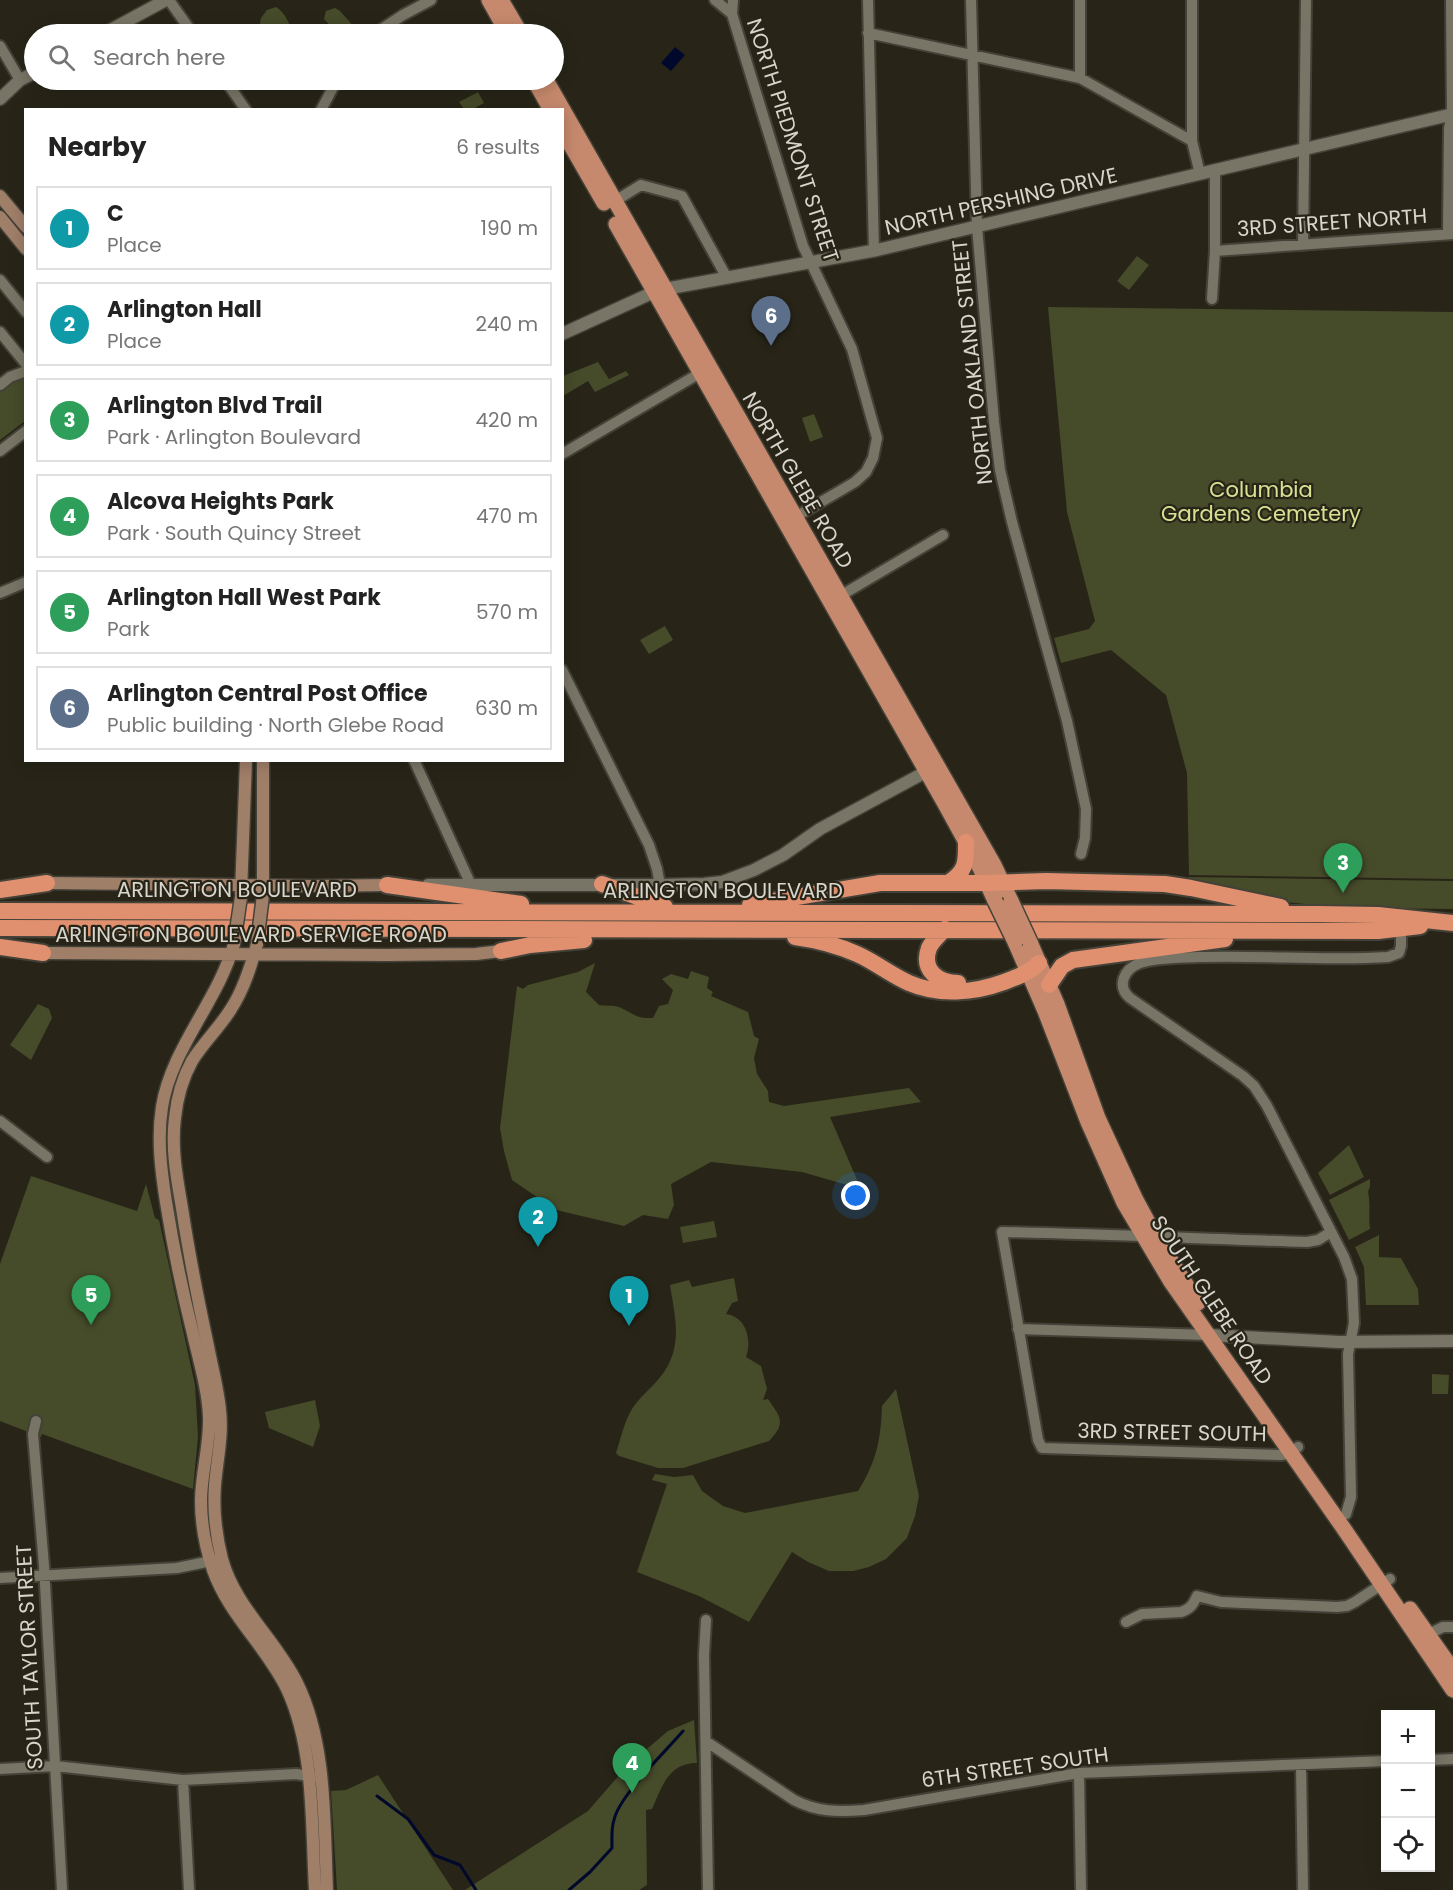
<!DOCTYPE html>
<html lang="en">
<head>
<meta charset="utf-8">
<style>
  :root { --surface:#fff; --page:#f6f6f6; --text:#222; --muted:#767676; --line:#e0e0e0; --accent:#ea580c }
  body { margin:0; font-family:Poppins,sans-serif; background:var(--page); color:var(--text) }
  .controls { position:absolute; right:18px; bottom:18px; display:grid; overflow:hidden; border-radius:0px; box-shadow:0 3px 15px #0003 }
  .controls button { width:54px; height:54px; display:grid; place-items:center; padding:0; border:0; border-bottom:2px solid var(--line); background:var(--surface); color:var(--text); font:30px sans-serif }
  .you { position:absolute; left:856px; top:1196px; width:21px; height:21px; margin:-15px; border:4px solid #fff; border-radius:50%; background:#1a73e8; box-shadow:0 0 0 9px #1a73e833 }
  .badge { display:grid; place-items:center; width:39px; height:39px; border-radius:50%; background:var(--accent); color:#fff; font-size:20px; font-weight:700 }
  .pin { position:absolute; translate:-50% -50px; filter:drop-shadow(0 2px 3px #0008) }
  .pin::after { content:''; position:absolute; top:32px; width:21px; height:18px; background:inherit; clip-path:polygon(0 0,100% 0,50% 100%) }
  .list { margin:0; padding:0; list-style:none }
  h2 { display:flex; justify-content:space-between; align-items:center; height:78px; margin:0; padding:0 24px; font-size:26px }
  h2 small { font-size:20px; font-weight:400; color:var(--muted) }
  .list li { display:grid; grid-template-columns:39px 1fr auto; gap:18px; align-items:center; box-sizing:border-box; height:84px; margin:0 12px 12px; padding:0 12px; border:2px solid var(--line); border-radius:0px }
  .list b { display:block; font-size:22px; white-space:nowrap }
  .list p { margin:0; font-size:20px; white-space:nowrap; color:var(--muted) }
  .list em { font-size:20px; font-style:normal; color:var(--muted) }
  .icon { flex:none; width:33px; height:33px; fill:none; stroke:currentColor; stroke-width:2; stroke-linecap:round; stroke-linejoin:round }
  .map { position:relative; flex:none; width:1453px; height:1890px; overflow:hidden }
  .search { position:absolute; background:var(--surface); box-shadow:0 3px 15px #0003; left:24px; top:24px; width:540px; height:66px; display:flex; align-items:center; gap:15px; box-sizing:border-box; padding:0 21px; border-radius:33px; color:var(--muted); font-size:22px }
  .panel { position:absolute; background:var(--surface); box-shadow:0 3px 15px #0003; left:24px; top:108px; width:540px; height:654px; border-radius:0px }
  .map>svg:first-child { display:block }
  .green { fill:#464b2a }
  .water { fill:#00092c }
  .lines { fill:none; stroke-linecap:round; stroke-linejoin:round }
  .stream { stroke:#00092c; stroke-width:3 }
  .minor-casing { stroke:#444238; stroke-width:14 }
  .tertiary-casing { stroke:#444238; stroke-width:15 }
  .secondary-casing { stroke:#444238; stroke-width:15 }
  .primary-casing { stroke:#444238; stroke-width:18 }
  .trunk-casing { stroke:#444238; stroke-width:20 }
  .minor { stroke:#797566; stroke-width:10 }
  .tertiary { stroke:#797566; stroke-width:12 }
  .secondary { stroke:#a07f69; stroke-width:12 }
  .primary { stroke:#c6896d; stroke-width:15 }
  .trunk { stroke:#e0906f; stroke-width:16 }
  .secondary-bridge-casing { stroke:#444238; stroke-width:15; stroke-linecap:butt }
  .primary-bridge-casing { stroke:#444238; stroke-width:18; stroke-linecap:butt }
  .secondary-bridge { stroke:#a07f69; stroke-width:12 }
  .primary-bridge { stroke:#c6896d; stroke-width:15 }
  .labels { text-anchor:middle; dominant-baseline:central; stroke-width:4.5; stroke-linejoin:round; paint-order:stroke }
  .street-label { font-size:21px; fill:#d7d5cc; stroke:#282518 }
  .park-label { font-size:21px; fill:#d6e292; stroke:#282518 }
</style>
</head>
<body>
<div class="map">
<svg width="1453" height="1890" viewBox="0 0 1453 1890">
  <rect width="100%" height="100%" fill="#282518"/>
  <path class="green" d="M276 7C285 12 290 25 293 34H264L259 28 261 18 267 10Z
    M335 8 340 11 355 28 348 34H338L324 19 326 11Z
    M478 92 484 103 473 109H464L459 102Z
    M1137 256 1149 265 1129 290 1117 281Z
    M1048 307 1453 312V879L1189 875 1187 773 1166 695 1111 650 1061 663 1054 638 1089 629 1095 621 1067 512Z
    M598 362 609 379 626 371 629 375 595 392 588 381 563 396V376Z
    M25 372V421L0 440V386Z
    M814 414 823 437 810 442 802 418Z
    M665 626 673 640 649 654 640 640Z
    M1189 877 1453 881V909L1363 908 1314 905 1277 901 1188 885Z
    M595 963 586 992 599 1005C605 1006 614 1005 619 1007 633 1013 636 1019 653 1018L659 1006 668 1004 673 990 662 979 671 974 688 979 691 971 709 977 707 988 713 992 711 996 748 1012 754 1036 759 1039 754 1058 757 1074 768 1091 769 1102 784 1106 909 1088 921 1102 830 1117 861 1189 802 1172 711 1162 671 1184 674 1205 668 1219 643 1215 624 1226 556 1210 512 1180 504 1151 500 1128 517 986 523 989 528 985 578 972Z
    M38 1004 49 1009 52 1018 31 1060 10 1045Z
    M1349 1145 1364 1177 1330 1195 1318 1173Z
    M31 1176 137 1211 146 1184 155 1218 159 1220 195 1385 198 1437 193 1489 42 1434 41 1437 0 1421V1264Z
    M1370 1179V1186L1368 1192C1371 1205 1368 1216 1370 1229L1349 1240 1329 1200Z
    M714 1221 717 1237 683 1243 680 1227Z
    M1379 1235V1257L1401 1258 1418 1289 1419 1305H1366L1364 1267 1355 1247Z
    M734 1278 738 1301 732 1303 726 1314C747 1317 752 1341 746 1357L761 1366 767 1389 763 1400 768 1399C780 1417 787 1422 769 1441L683 1468H658L619 1456 616 1453C621 1438 624 1422 632 1409 647 1387 667 1379 674 1349 679 1329 673 1305 670 1285L689 1280 692 1287Z
    M1432 1374 1449 1375 1448 1394H1432Z
    M896 1389 919 1496 915 1516 907 1538 886 1559 869 1567 853 1571H829L808 1562 792 1552 749 1622 699 1596 637 1572 667 1484 652 1480 655 1474 674 1477 693 1475 702 1491 723 1506 745 1513 858 1491C876 1463 881 1439 882 1406Z
    M315 1400 320 1426 313 1447 269 1428 265 1412Z
    M694 1720 697 1763C668 1763 662 1787 652 1809L646 1810 647 1885 639 1890H465L588 1811 627 1766 668 1731Z
    M378 1775 453 1890H337L331 1791 346 1790Z"/>
  <path class="water" d="M675 47 685 55 671 71 661 63Z"/>
  <g class="lines">
    <path class="stream" d="M377 1796 408 1819 434 1855 460 1865 476 1890
      M569 1890 590 1872 612 1848C612 1839 611 1829 614 1820 619 1796 666 1751 683 1731"/>
    <g class="minor-casing">
      <path id="minor" d="M169 0 193 34
        M715 0 732 14
        M733 0 732 14 803 246 852 349 877 438 873 458 866 472 855 482 792 519
        M868 0 874 251
        M971 0 977 227 994 422 1000 470 1012 522 1067 721 1086 809 1085 838 1081 854
        M1080 0V78
        M1192 0V141
        M868 33 1080 78 1192 141 1200 174
        M374 34 403 15 431 0
        M0 46 20 80
        M225 80 246 110
        M321 110 337 80
        M615 201 641 185 682 196 727 278
        M1448 234 1449 128 1452 115 1451 0
        M1303 245 1306 0
        M1215 251 1453 234
        M0 280 26 312
        M1212 299 1215 251V171
        M0 332 26 364
        M0 385 10 377 26 371
        M0 451 26 431
        M562 454 700 373
        M0 593 26 582
        M835 599 943 535
        M562 670 649 845 657 869 660 885
        M414 760 471 885
        M0 1121 47 1157
        M1018 1329 1208 1335
        M36 1421 33 1434 44 1566 62 1890
        M1298 1447 1287 1454 1281 1455 1042 1448 1038 1440 1002 1232C1104 1234 1205 1239 1307 1242L1318 1240 1331 1232
        M1346 1514 1351 1497 1348 1354 1354 1323 1352 1279 1344 1257 1267 1106 1254 1086 1243 1076 1130 998C1116 986 1124 969 1140 963 1158 957 1180 958 1199 957 1262 955 1326 961 1388 957L1399 953 1401 946V928
        M0 1578 177 1568 216 1560
        M706 1620 704 1655 708 1890
        M1126 1622 1142 1614 1181 1612C1190 1609 1193 1605 1197 1596L1221 1602 1337 1607 1347 1606 1355 1602 1390 1579
        M1423 1637 1443 1627H1453
        M707 1742 794 1800C817 1812 838 1812 864 1810L1079 1773 1386 1761
        M1430 1760 1453 1759
        M1301 1765 1303 1890
        M0 1769 55 1766 183 1780 296 1774 314 1777
        M1079 1773 1081 1890
        M183 1780 189 1890"/>
    </g>
    <g class="tertiary-casing">
      <path id="tertiary" d="M103 34 166 0
        M0 99 20 80 34 73
        M562 334 654 292 665 289 877 250 1453 114
        M428 885H660L704 884 722 882 754 870 783 855 820 829 933 768
        M1208 1335 1339 1342 1453 1341"/>
    </g>
    <g class="secondary-casing">
      <path id="secondary" d="M0 196 26 227
        M0 217 26 249
        M47 883 314 886 387 885
        M241 893 246 760
        M263 894V760
        M234 944C218 1001 171 1049 162 1107 157 1139 161 1170 166 1202 173 1246 182 1290 193 1334 199 1361 208 1389 209 1417 210 1446 201 1473 201 1501 201 1524 206 1549 213 1570 229 1615 266 1646 287 1689 315 1749 311 1824 315 1890
        M257 944C251 966 244 989 231 1009 220 1027 203 1043 192 1061 182 1079 177 1098 175 1118 171 1148 177 1179 182 1208 189 1254 198 1300 208 1346 212 1367 218 1389 220 1410 223 1436 217 1460 215 1485 213 1510 216 1535 222 1559 235 1607 276 1640 297 1683 327 1744 324 1823 327 1890
        M43 953 387 955 476 954 501 951"/>
    </g>
    <g class="primary-casing">
      <path id="primary" d="M489 0 508 34
        M501 0 521 34
        M534 80 551 110
        M546 80 994 865 1011 901
        M562 130 604 203
        M616 224 945 804 980 868 995 901
        M1015 942 1045 1011 1088 1122 1124 1203 1171 1282 1342 1526 1453 1690
        M1030 942 1057 1004 1098 1118 1135 1198 1156 1237 1198 1303
        M1410 1609 1453 1670"/>
    </g>
    <g class="trunk-casing">
      <path id="trunk" d="M948 883C967 871 966 862 966 842
        M602 884 665 907
        M387 885 521 904
        M0 890 47 883
        M750 905 880 883H987L1046 881 1165 884 1191 888 1281 907
        M0 911 1318 914 1378 915 1453 923
        M0 928 1378 931 1420 926
        M945 929C939 935 932 941 929 948 921 970 938 983 958 983
        M795 937C817 940 837 945 857 954 875 962 891 975 909 983 939 996 974 993 1004 982 1017 977 1029 973 1039 963
        M0 947 43 953
        M501 951 530 945 584 940
        M1049 985 1062 966 1073 960 1225 939"/>
    </g>
    <use href="#minor" class="minor"/>
    <use href="#tertiary" class="tertiary"/>
    <use href="#secondary" class="secondary"/>
    <use href="#primary" class="primary"/>
    <use href="#trunk" class="trunk"/>
    <g class="secondary-bridge-casing">
      <path id="secondary-bridge" d="M234 944 241 897
        M257 944 263 895"/>
    </g>
    <g class="primary-bridge-casing">
      <path id="primary-bridge" d="M995 901 1015 942
        M1011 901 1030 942"/>
    </g>
    <use href="#secondary-bridge" class="secondary-bridge"/>
    <use href="#primary-bridge" class="primary-bridge"/>
  </g>
  <g class="labels">
    <g class="street-label">
      <text transform="translate(793 140) rotate(72)">NORTH PIEDMONT STREET</text>
      <text transform="translate(1001 201) rotate(-13)">NORTH PERSHING DRIVE</text>
      <text transform="translate(1332 222) rotate(-4)">3RD STREET NORTH</text>
      <text transform="translate(972 362) rotate(-96)">NORTH OAKLAND STREET</text>
      <text transform="translate(798 480) rotate(60)">NORTH GLEBE ROAD</text>
      <text x="237" y="889">ARLINGTON BOULEVARD</text>
      <text x="723" y="890">ARLINGTON BOULEVARD</text>
      <text x="251" y="934">ARLINGTON BOULEVARD SERVICE ROAD</text>
      <text transform="translate(1212 1300) rotate(56)">SOUTH GLEBE ROAD</text>
      <text transform="translate(1172 1432) rotate(1)">3RD STREET SOUTH</text>
      <text transform="translate(29 1657) rotate(-93)">SOUTH TAYLOR STREET</text>
      <text transform="translate(1015 1767) rotate(-8)">6TH STREET SOUTH</text>
    </g>
    <g class="park-label">
      <text x="1261" y="489">Columbia<tspan x="1261" dy="24">Gardens Cemetery</tspan></text>
    </g>
  </g>
</svg>
<div class="controls">
<button>+</button>
<button>−</button>
<button><svg class="icon" aria-label="locate" viewBox="0 0 24 24"><circle cx="12" cy="12" r="6"/><path d="M12 2v4M12 18v4M2 12h4M18 12h4"/></svg></button>
</div>
<div class="you"></div>
<div class="pin badge" style="left:629px;top:1326px;background:#0f9aa8">1</div>
<div class="pin badge" style="left:538px;top:1247px;background:#0f9aa8">2</div>
<div class="pin badge" style="left:1343px;top:893px;background:#2e9e5b">3</div>
<div class="pin badge" style="left:632px;top:1793px;background:#2e9e5b">4</div>
<div class="pin badge" style="left:91px;top:1325px;background:#2e9e5b">5</div>
<div class="pin badge" style="left:771px;top:346px;background:#5c6f8a">6</div>
<div class="search"><svg class="icon" aria-label="search" viewBox="0 0 24 24"><circle cx="10" cy="10" r="6"/><path d="M15 15l6 6"/></svg>Search here</div>
<section class="panel">
<h2>Nearby<small>6 results</small></h2>
<ul class="list">
<li><span class="badge" style="background:#0f9aa8">1</span><div><b>C</b><p>Place</p></div><em>190 m</em></li>
<li><span class="badge" style="background:#0f9aa8">2</span><div><b>Arlington Hall</b><p>Place</p></div><em>240 m</em></li>
<li><span class="badge" style="background:#2e9e5b">3</span><div><b>Arlington Blvd Trail</b><p>Park · Arlington Boulevard</p></div><em>420 m</em></li>
<li><span class="badge" style="background:#2e9e5b">4</span><div><b>Alcova Heights Park</b><p>Park · South Quincy Street</p></div><em>470 m</em></li>
<li><span class="badge" style="background:#2e9e5b">5</span><div><b>Arlington Hall West Park</b><p>Park</p></div><em>570 m</em></li>
<li><span class="badge" style="background:#5c6f8a">6</span><div><b>Arlington Central Post Office</b><p>Public building · North Glebe Road</p></div><em>630 m</em></li>
</ul>
</section>
</div>
</body>
</html>
